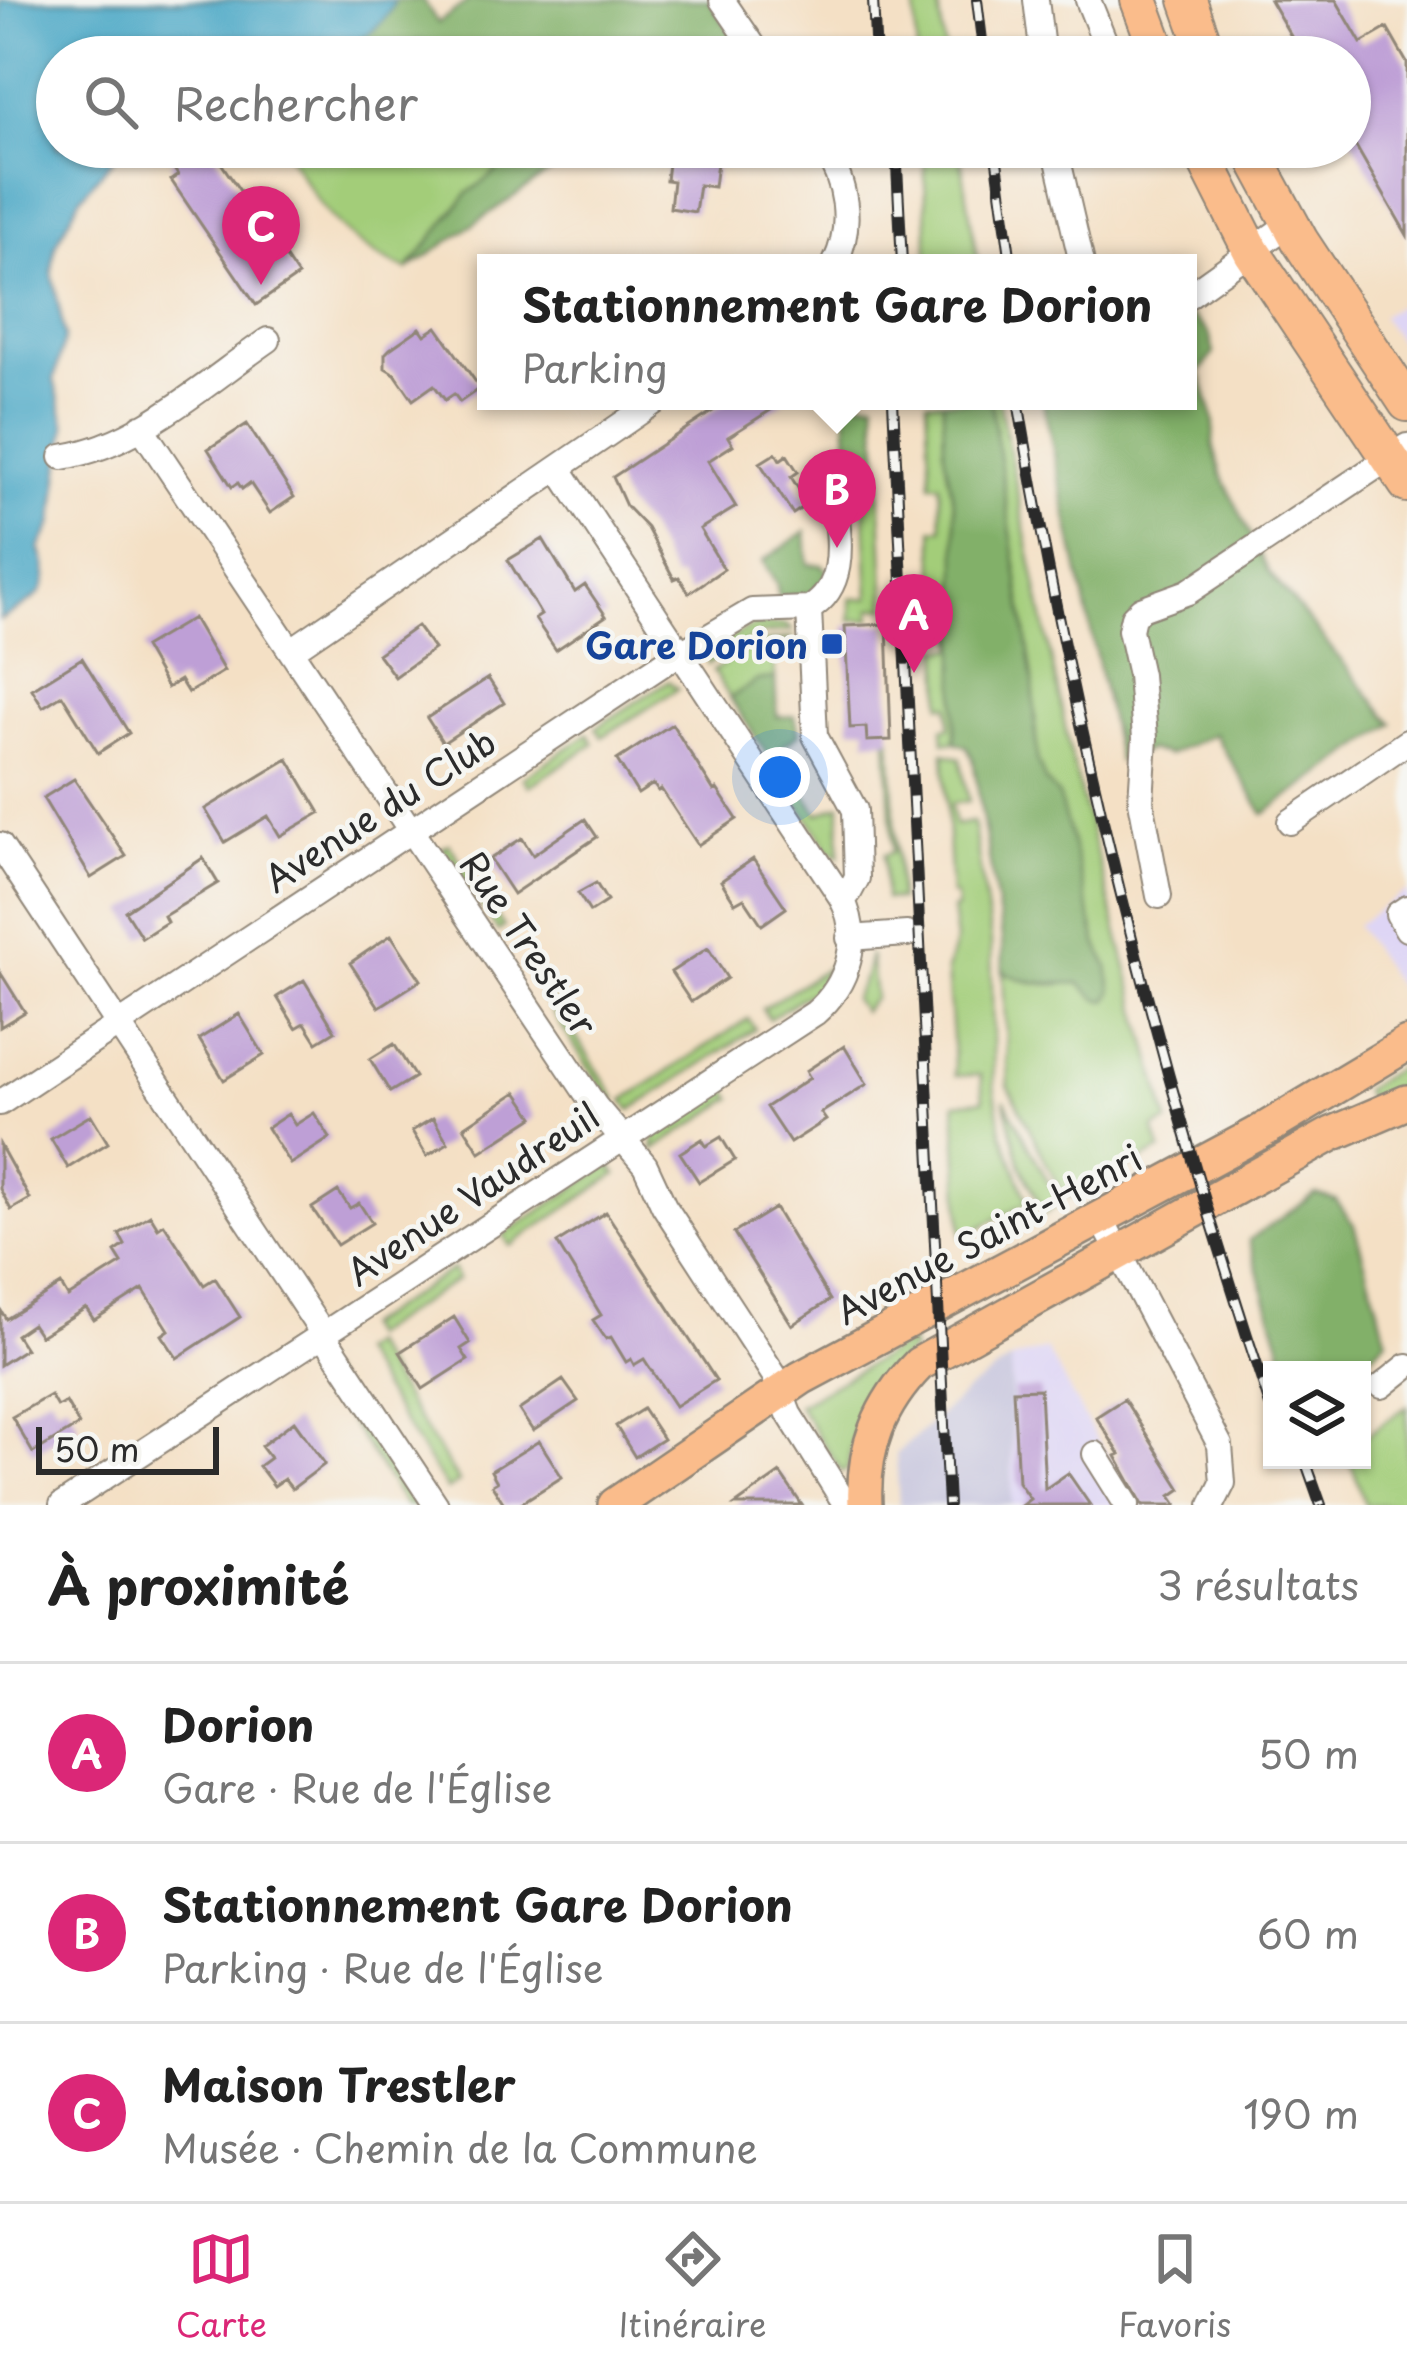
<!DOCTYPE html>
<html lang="fr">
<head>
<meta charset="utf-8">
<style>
  :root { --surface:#fff; --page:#f2f2f2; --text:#222; --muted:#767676; --line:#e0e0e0; --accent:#db2777 }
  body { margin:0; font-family:"Playpen Sans",sans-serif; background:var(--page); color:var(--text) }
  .controls { position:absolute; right:36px; bottom:36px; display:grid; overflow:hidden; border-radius:0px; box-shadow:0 3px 9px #0004 }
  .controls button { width:108px; height:108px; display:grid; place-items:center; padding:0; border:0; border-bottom:3px solid var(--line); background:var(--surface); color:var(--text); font:60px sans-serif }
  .scale { position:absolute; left:36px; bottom:30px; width:183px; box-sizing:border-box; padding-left:12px; border:6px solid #2b2b2b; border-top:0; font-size:33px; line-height:42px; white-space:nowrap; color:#2b2b2b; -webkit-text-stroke:9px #f6f6f2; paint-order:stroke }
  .you { position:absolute; left:780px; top:777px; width:42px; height:42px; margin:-30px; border:9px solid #fff; border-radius:50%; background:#1a73e8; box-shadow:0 0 0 18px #1a73e833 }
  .badge { display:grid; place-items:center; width:78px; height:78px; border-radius:50%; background:var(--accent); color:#fff; font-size:39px; font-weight:700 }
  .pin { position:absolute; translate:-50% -99px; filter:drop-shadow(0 3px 6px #0008) }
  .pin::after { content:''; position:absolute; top:63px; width:42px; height:36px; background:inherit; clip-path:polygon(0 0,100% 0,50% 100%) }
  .popup { position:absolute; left:477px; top:254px; width:720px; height:156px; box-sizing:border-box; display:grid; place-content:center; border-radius:0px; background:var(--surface); filter:drop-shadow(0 3px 9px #0005); font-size:39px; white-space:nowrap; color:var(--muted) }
  .popup b { font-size:45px; color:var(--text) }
  .popup::after { content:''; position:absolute; left:50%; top:100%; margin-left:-24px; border:24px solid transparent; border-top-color:var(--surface) }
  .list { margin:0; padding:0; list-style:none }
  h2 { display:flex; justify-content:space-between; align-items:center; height:156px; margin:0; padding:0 48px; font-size:51px }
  h2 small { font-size:39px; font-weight:400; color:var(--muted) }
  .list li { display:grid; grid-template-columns:78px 1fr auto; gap:36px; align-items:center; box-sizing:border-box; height:180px; padding:0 48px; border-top:3px solid var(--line) }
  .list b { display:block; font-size:45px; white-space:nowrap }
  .list p { margin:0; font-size:39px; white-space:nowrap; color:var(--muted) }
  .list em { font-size:39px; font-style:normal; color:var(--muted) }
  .icon { flex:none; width:66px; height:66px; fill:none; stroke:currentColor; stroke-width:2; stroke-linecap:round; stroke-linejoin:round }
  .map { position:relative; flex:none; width:1407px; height:1505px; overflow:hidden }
  .search { position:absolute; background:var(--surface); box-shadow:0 3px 9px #0004; left:36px; right:36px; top:36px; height:132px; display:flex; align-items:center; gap:30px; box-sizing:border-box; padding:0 42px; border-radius:66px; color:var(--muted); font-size:45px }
  .sheet { height:696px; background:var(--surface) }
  nav { display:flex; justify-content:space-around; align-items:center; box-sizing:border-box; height:168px; border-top:3px solid var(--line); background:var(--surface); font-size:33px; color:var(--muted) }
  nav a { display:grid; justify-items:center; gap:6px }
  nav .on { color:var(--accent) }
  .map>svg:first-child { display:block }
  .built { fill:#ded5f5 }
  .industrial { fill:#c3c1db }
  .green { fill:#a3cd79; stroke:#677c52; stroke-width:3 }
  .forest { fill:#82b069; stroke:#566e4a; stroke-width:3 }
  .water { fill:#46a6c5; stroke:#386878; stroke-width:3 }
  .building { fill:#be9fd6 }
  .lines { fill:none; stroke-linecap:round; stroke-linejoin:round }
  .minor-casing { stroke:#908678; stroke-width:28 }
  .major-casing { stroke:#908678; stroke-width:38 }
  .highway-casing { stroke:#908678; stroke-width:40 }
  .minor { stroke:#fff; stroke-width:24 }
  .major { stroke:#fabc8b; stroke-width:33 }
  .highway { stroke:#fabc8b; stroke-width:36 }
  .rail-casing { stroke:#2b2b2b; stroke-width:12 }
  .rail { stroke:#f6f6f2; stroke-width:8; stroke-dasharray:22; stroke-linecap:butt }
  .transit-dot { fill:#1a4fb4; stroke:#f6f6f2; stroke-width:4.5 }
  .labels { text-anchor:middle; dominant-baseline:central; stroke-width:9; stroke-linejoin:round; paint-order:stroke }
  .transit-label { font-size:36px; font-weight:bold; fill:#164399; stroke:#f6f6f2; text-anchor:end }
  .street-label { font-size:36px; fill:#2b2b2b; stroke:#f6f6f2 }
</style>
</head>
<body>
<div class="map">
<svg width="1407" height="1505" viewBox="0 0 1407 1505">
  <rect width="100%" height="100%" fill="#f6f6f2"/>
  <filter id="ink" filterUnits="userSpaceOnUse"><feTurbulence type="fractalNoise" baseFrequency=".00833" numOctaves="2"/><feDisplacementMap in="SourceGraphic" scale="24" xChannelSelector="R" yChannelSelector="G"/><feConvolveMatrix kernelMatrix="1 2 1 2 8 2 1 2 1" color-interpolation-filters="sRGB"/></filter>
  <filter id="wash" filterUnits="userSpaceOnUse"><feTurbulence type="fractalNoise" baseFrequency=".004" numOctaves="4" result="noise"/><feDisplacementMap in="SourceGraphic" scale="48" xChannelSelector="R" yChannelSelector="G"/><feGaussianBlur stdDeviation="2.7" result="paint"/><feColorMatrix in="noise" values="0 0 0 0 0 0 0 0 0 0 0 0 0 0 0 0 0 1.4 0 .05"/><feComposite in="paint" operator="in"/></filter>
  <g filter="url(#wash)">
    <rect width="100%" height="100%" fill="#f4e0c5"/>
    <path class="built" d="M1407 300V353L1381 316Z
      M1407 891V1001L1356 925Z
      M1046 1349 1091 1429 1140 1505H1012L1011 1360Z"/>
    <path class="industrial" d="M1011 1360 1012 1505H899L896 1454 969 1389Z"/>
    <path class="green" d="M915 0H938L946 57H917Z
      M418 41 436 44 453 57H385Z
      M283 147H505L495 173 468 193 407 270C337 239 322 208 283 147Z
      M924 147H959L978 263H928Z
      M927 401H943L944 453 955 508 959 587 955 742H944L943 728 950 727 949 705H942L940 649 955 648V626H938L933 529 942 528 940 484H931Z
      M991 401H999L1072 761 1168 1122 1154 1128 1161 1150 1074 1197 1066 1196 1059 1188 1008 1085 1003 971C1040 992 1072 987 1108 967L1097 943 1058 795 1045 781 1037 759 1033 679Z
      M879 468 886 608 871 609V619L851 620V599L869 598 863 474Z
      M755 625H786L792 630 756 635 708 664 706 652Z
      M793 637 789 642 773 643 775 678 758 680 730 698 713 671 755 644Z
      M668 681 678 689 602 737 596 728Z
      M588 734 594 744 529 786 523 778Z
      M887 740H891L899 900 885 899 884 855 893 852Z
      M944 753 960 758 969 801 951 804 955 825 973 822 991 940 994 1086 1002 1133 1028 1202 962 1237 955 1103 983 1100 981 1075 955 1076 947 970 956 940 952 910 957 909 956 896 951 895Z
      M784 761 818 814 840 805 839 857 829 850 776 768Z
      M449 844 504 927 498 931 442 848Z
      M870 955 875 998 863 1011 853 999 865 976Z
      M828 967 818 987 769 1019 762 1009Z
      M546 991 616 1098 611 1102 541 995Z
      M748 1019 755 1029 631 1110 624 1100Z
      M1407 1062V1085L1368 1099 1363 1090Z
      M726 1088 733 1098 653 1151 655 1136Z
      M1004 1099 1057 1198 1056 1205 1045 1214 1021 1166Z
      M610 1165 617 1174 510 1246 503 1235Z
      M453 1269 458 1279 369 1337 363 1327Z
      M909 1342 913 1349C878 1378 851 1423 848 1469L842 1472 798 1405Z
      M369 1344 459 1482 447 1490 358 1352Z
      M327 1372 416 1505H405L320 1377Z
      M1407 1406V1505H1365L1352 1465 1343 1460H1362V1439Z"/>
    <path class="forest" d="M395 0H423L438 23 469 0H709L738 43 717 57H453L436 44 418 41 385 57H334C358 41 384 28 395 0Z
      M505 147H586L407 270 468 193 495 173Z
      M1190 314 1209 334 1214 353 1200 372 1214 421 1213 445 1221 474 1268 571 1393 724 1264 814 1214 734 1168 755 1148 750 1118 761 1043 401H1188Z
      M846 401H875L879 468 849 475Z
      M943 401H991L1033 680 1037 759 1045 781 1058 795 1072 842 1097 943 1108 967 1112 992 1107 1001 1097 999 1079 983C1051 983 1029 986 1003 971L1002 938 973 759 966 746 955 742 957 555 955 508 944 453Z
      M806 531 808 564 822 565 829 572 813 593 778 597 777 586 763 561Z
      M775 678 777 717 795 716 799 734 778 750 784 761 776 768 730 698 758 680Z
      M1316 1194 1336 1200 1354 1225 1387 1339 1356 1370H1288L1249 1240Z"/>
    <path class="water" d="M0 0H395C385 28 358 41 334 57H57V147H123L80 198 55 246 52 272 65 337 54 380 66 426 53 523 40 548C58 592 35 599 0 620Z"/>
    <g id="blocks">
      <path class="building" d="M1270 0H1336L1361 43 1387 28 1407 63V235L1350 136V57H1303Z
        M193 147H210L298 276 256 305 171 180 178 175 170 163Z
        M670 147H719L714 187 699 185 695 212 670 208 673 181 666 180Z
        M437 327 480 388 460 402 454 394 445 400 434 385 413 400 395 374 385 368V354L390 349 420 328 425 335Z
        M728 401H785L728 437 733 445 708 461 736 507 700 529 724 569 689 593 679 577 674 579 647 528 626 506 613 477Z
        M247 424 294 497 270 513 250 483 242 489 238 483 232 487 208 449Z
        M776 453 780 460 787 455 798 472 791 477 808 504 793 514 760 463Z
        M543 539 575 592 585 585 606 616 556 650 535 619 541 615 508 560Z
        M193 618 224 671 188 693 180 680 167 688 144 647Z
        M887 624 891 740 867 741 866 727 850 728 845 626Z
        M417 626 434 649 395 677 378 654Z
        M82 658 129 733 98 753 62 695 43 707 32 689Z
        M488 678 504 703 443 743 427 718Z
        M672 724 714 791 717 789 737 819 698 845 661 789 658 791 653 784 638 794 617 760Z
        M288 759 320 813 280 836 268 816 225 842 205 809Z
        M74 779 126 856 91 878 43 798Z
        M585 819 597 837 513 894 490 859 522 838 533 855Z
        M203 858 218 883 164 916 167 922 142 938 125 911Z
        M753 859 786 908 762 925 744 898 735 903 721 881Z
        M596 883 607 901 590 912 578 893Z
        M391 935 421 980 379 1007 350 963Z
        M708 948 727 978 691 1002 671 972Z
        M0 972 25 1012 0 1027Z
        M304 980 335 1031 317 1042 305 1023 296 1028 277 997Z
        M239 1014 264 1055 224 1080 199 1039Z
        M394 1044 415 1077 390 1092 370 1059Z
        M844 1046 867 1084 821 1113 826 1120 790 1143 766 1107 810 1078 806 1071Z
        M517 1092 534 1117 480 1152 464 1127Z
        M314 1113 330 1138 290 1164 267 1128 288 1114 295 1125Z
        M91 1115 108 1143 68 1168 51 1139Z
        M433 1118 448 1143 427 1156 412 1131Z
        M721 1137 735 1160 699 1182 680 1153 702 1139 706 1146Z
        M0 1145 30 1199 11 1210 0 1189Z
        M338 1191 350 1208 359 1203 372 1223 337 1245 312 1208Z
        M775 1208 830 1300 792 1325 734 1233Z
        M606 1212 716 1380 675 1406 644 1359 634 1365 631 1359 626 1362 611 1337 606 1339 593 1320 601 1315 557 1243Z
        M150 1215 158 1228 164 1224 204 1285 215 1278 240 1317 177 1358 162 1335 169 1330 143 1289 94 1320 86 1308 40 1336 32 1324 16 1335 25 1349 0 1365V1309L6 1319 61 1285 68 1297 122 1263 115 1252 125 1245 119 1234Z
        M454 1317 470 1343 461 1349 468 1360 423 1389 400 1352Z
        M563 1380 578 1401 533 1431 519 1410Z
        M1040 1389 1045 1489 1068 1473 1090 1505H1022L1030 1499 1018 1482 1013 1390Z
        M50 1395 57 1407 66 1402 79 1425 33 1453 12 1417Z
        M1124 1399 1181 1489 1171 1496 1177 1505H1143L1116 1456 1120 1454 1096 1417Z
        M643 1409 663 1439 635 1457 616 1426Z
        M294 1421 325 1464 292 1489 284 1479 274 1486 259 1466 270 1458 261 1446Z
        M539 1441 562 1477 518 1505H505L492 1485 497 1482 491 1471Z
        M780 1473 802 1505H735Z"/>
    </g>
  </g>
  <g filter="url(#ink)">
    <use href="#blocks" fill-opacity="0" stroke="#908678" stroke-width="3"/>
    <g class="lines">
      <g class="minor-casing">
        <path id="minor" d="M722 0 761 57
          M1036 0 1043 57
          M1088 0 1104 40 1116 57
          M823 147C846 182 854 224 835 263
          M1055 147 1082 263
          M1188 296 1289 224
          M141 427 595 1106 645 1165 664 1206 774 1375 789 1414 846 1505
          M62 457C138 446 207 382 268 340
          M809 609 815 736 855 810 857 878 849 893 841 897
          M809 609C853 583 836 528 834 484
          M292 650 656 401
          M1290 822 1407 742
          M0 845 436 1505
          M1159 896 1141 801 1145 738 1140 675 1130 630 1133 617 1141 609 1188 592 1407 446
          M1407 908 1398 914 1407 929
          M849 938 907 934
          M0 1103 664 663 752 611 809 609
          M1101 1218 1220 1445 1223 1483 1212 1505
          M1382 1386 1407 1366
          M1095 1454 1127 1505
          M62 1505 815 1013C848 985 863 938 841 897L559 469"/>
      </g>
      <g class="major-casing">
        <path id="major" d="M615 1505 801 1378 1257 1134 1407 1044
          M865 1505C862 1448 880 1404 919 1364L1332 1134 1407 1102"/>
      </g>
      <g class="highway-casing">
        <path id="highway" d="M1139 0 1160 57
          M1188 0 1208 57
          M1199 147 1252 252 1407 484
          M1249 147 1300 241 1407 403"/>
      </g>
      <use href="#minor" class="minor"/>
      <use href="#major" class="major"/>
      <use href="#highway" class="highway"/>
      <g class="rail-casing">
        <path id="rail" d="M873 0 876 57
          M977 0 984 57
          M896 147 902 263
          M995 147 1011 263
          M893 401 948 1505
          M1018 401C1076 744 1161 1082 1272 1411
          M1305 1460 1321 1505"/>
      </g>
      <use href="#rail" class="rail"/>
    </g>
  </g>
  <rect class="transit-dot" x="820" y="632" width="24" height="24" rx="6"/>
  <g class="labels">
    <g class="transit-label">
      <text x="808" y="644">Gare Dorion</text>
    </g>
    <g class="street-label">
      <text transform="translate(379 809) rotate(-33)">Avenue du Club</text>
      <text transform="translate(530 943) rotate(56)">Rue Trestler</text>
      <text transform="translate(472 1193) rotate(-34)">Avenue Vaudreuil</text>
      <text transform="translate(988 1233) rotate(-28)">Avenue Saint-Henri</text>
    </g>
  </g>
</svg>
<div class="controls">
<button><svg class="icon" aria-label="layers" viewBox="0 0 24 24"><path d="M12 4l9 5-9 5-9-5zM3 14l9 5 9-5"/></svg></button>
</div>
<div class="scale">50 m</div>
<div class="you"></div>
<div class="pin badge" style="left:914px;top:673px">A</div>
<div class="pin badge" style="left:837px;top:548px">B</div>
<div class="popup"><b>Stationnement Gare Dorion</b>Parking</div>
<div class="pin badge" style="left:261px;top:285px">C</div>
<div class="search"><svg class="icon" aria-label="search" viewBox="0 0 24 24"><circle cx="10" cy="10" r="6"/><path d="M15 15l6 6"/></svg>Rechercher</div>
</div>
<section class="sheet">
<h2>À proximité<small>3 résultats</small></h2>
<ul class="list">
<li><span class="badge">A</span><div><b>Dorion</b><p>Gare · Rue de l'Église</p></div><em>50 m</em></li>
<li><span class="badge">B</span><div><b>Stationnement Gare Dorion</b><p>Parking · Rue de l'Église</p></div><em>60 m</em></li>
<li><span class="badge">C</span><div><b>Maison Trestler</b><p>Musée · Chemin de la Commune</p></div><em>190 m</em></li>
</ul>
</section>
<nav>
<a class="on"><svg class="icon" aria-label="map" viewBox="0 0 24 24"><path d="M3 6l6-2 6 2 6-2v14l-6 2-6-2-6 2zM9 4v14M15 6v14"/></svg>Carte</a>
<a><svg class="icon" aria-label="directions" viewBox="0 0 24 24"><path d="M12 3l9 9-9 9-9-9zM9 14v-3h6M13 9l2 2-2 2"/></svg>Itinéraire</a>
<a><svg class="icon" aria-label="saved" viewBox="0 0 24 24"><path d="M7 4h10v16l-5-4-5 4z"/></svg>Favoris</a>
</nav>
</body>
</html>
